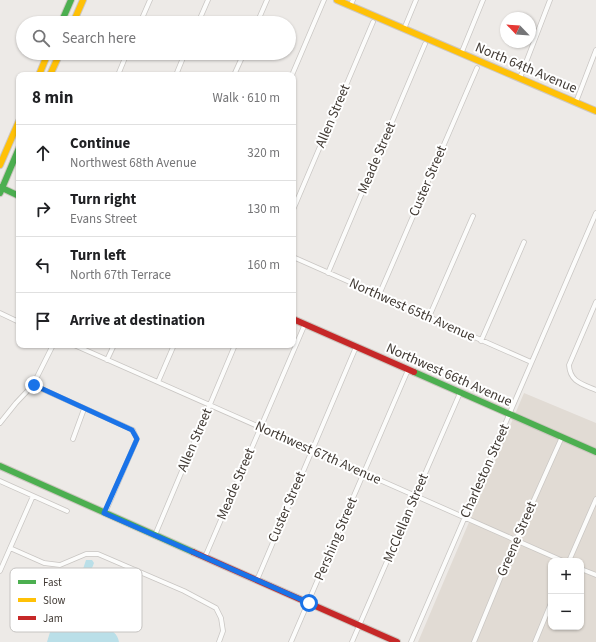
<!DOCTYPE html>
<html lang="en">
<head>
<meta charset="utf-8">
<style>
  :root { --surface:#fff; --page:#f2f2f2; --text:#202124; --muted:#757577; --line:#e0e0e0 }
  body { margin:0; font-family:"Source Sans 3",sans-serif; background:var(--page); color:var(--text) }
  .controls { position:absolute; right:12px; bottom:12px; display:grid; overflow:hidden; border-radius:8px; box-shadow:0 1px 3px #0004 }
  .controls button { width:36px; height:36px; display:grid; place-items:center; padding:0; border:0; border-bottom:1px solid var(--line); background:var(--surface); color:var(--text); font:20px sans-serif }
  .compass { position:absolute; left:500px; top:12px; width:36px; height:36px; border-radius:50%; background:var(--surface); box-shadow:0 1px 3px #0004; rotate:295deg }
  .stop { position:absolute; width:12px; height:12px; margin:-9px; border:3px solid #1a73e8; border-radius:50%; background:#fff }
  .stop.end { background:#1a73e8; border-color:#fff; box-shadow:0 1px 4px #0008 }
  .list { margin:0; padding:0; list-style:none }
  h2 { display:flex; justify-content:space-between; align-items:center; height:52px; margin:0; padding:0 16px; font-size:17px }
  h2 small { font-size:13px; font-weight:400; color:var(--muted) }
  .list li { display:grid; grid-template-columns:26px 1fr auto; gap:12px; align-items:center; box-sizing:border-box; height:56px; padding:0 16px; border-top:1px solid var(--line) }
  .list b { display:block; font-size:15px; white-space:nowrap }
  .list p { margin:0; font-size:13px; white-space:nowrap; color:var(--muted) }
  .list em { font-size:13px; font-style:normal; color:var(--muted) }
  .icon { flex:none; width:22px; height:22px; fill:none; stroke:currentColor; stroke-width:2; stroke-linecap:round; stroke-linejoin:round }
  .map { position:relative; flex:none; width:596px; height:642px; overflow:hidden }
  .search { position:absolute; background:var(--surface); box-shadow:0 1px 3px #0004; left:16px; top:16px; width:280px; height:44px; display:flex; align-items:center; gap:10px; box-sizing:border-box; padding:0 14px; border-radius:22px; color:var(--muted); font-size:15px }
  .panel { position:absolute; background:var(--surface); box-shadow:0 1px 3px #0004; left:16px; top:72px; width:280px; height:276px; border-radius:8px }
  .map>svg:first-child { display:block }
  .residential { fill:#e1dbd4; fill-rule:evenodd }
  .water { fill:#badfe8 }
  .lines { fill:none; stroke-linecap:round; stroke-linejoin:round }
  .street-casing { stroke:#c9c6c3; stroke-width:5.5 }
  .fast-casing { stroke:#cdc7c0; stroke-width:8 }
  .slow-casing { stroke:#cdc7c0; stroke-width:8 }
  .jam-casing { stroke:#cdc7c0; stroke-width:8 }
  .street { stroke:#fcfcfb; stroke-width:4 }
  .fast { stroke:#4caf50; stroke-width:6 }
  .slow { stroke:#ffc107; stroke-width:6 }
  .jam { stroke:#c62828; stroke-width:6 }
  .route { stroke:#1a73e8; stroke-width:5 }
  .labels { text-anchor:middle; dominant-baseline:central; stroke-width:4; stroke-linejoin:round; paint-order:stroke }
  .street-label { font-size:14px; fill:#413a34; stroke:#fff }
  .key { fill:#fff; stroke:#c6c4c2; stroke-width:1 }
  .key-label { font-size:11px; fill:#413a34 }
</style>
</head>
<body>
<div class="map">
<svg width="596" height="642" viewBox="0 0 596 642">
  <rect width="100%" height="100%" fill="#edeae7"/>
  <path class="residential" d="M524 393 596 423V642H418ZM551 561H581V627H551Z"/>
  <path class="water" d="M86 560H92L94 563 75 611 83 623C95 626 117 626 119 642H47L54 619 53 609 72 602Z"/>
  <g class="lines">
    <g class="street-casing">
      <path id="street" d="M350 6 353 0
        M140 23 150 0
        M198 23 208 0
        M257 23 267 0
        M404 29 416 0
        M461 54 483 0
        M118 75 127 53
        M176 75 185 53
        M234 75 244 53
        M292 75 324 0
        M520 78 550 0
        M576 102 596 50
        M293 210 373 22
        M293 257 531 362
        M328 273 425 44
        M379 295 477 68
        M596 302 569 365C570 382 582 384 596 390
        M0 313 19 322
        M429 317 473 216
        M481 341 524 242
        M74 345 563 561
        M107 360 114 345
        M158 382 174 345
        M33 385 133 430 137 439 105 513
        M0 423 16 403 33 385 53 345
        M73 439 84 409
        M0 481 67 511
        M155 535 235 345
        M10 548 44 563 60 565 86 554H98L184 591 216 608 221 618 223 631 219 642
        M205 557 305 324
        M569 561 596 499
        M581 569 596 575
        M0 571 33 496
        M257 580 356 347
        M291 642 408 370
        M352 642 460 393
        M411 642 596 213
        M474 642 516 540 562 437
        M535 642 551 603"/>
    </g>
    <g class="fast-casing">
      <path id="fast" d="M61 23 71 0
        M0 187 19 196
        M0 193 19 148
        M414 372 596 452
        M0 466 193 552"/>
    </g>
    <g class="slow-casing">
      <path id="slow" d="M337 0 596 111
        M73 23 83 0
        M39 75 48 53
        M50 75 60 53
        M0 165 19 121"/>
    </g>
    <g class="jam-casing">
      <path id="jam" d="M293 319 414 372
        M193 552 397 642"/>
    </g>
    <use href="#street" class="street"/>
    <use href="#fast" class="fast"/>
    <use href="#slow" class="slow"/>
    <use href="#jam" class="jam"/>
  </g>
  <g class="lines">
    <path class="route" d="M34 385 132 430 137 439 104 513 309 603"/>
  </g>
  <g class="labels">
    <g class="street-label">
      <text transform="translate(526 68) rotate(23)">North 64th Avenue</text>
      <text transform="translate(333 116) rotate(-67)">Allen Street</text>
      <text transform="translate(377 158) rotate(-67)">Meade Street</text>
      <text transform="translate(428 181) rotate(-67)">Custer Street</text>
      <text transform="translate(412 310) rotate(24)">Northwest 65th Avenue</text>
      <text transform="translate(449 375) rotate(24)">Northwest 66th Avenue</text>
      <text transform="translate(195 440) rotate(-67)">Allen Street</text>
      <text transform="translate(318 453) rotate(24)">Northwest 67th Avenue</text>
      <text transform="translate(485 471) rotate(-66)">Charleston Street</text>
      <text transform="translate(236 484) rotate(-67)">Meade Street</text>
      <text transform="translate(287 507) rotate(-67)">Custer Street</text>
      <text transform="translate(406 518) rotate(-67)">McClellan Street</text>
      <text transform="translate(336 539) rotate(-67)">Pershing Street</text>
      <text transform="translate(517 539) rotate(-67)">Greene Street</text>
    </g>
  </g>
  <rect x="10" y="568" width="132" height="64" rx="6" class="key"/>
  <rect x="18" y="580" width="18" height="4" fill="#4caf50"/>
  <rect x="18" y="598" width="18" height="4" fill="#ffc107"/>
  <rect x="18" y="616" width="18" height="4" fill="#c62828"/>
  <g class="key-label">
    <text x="43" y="586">Fast</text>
    <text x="43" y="604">Slow</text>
    <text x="43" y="622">Jam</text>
  </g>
</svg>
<div class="controls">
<button>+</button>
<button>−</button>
</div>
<svg class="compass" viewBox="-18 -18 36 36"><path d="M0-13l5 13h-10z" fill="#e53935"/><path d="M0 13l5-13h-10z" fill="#757577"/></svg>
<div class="stop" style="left:309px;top:603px"></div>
<div class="stop end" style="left:34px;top:385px"></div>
<div class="search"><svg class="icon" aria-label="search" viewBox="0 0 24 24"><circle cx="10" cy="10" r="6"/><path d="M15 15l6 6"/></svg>Search here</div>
<section class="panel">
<h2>8 min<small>Walk · 610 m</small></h2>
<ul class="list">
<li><svg class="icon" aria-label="ahead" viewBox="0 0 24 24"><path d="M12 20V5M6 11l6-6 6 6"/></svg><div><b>Continue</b><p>Northwest 68th Avenue</p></div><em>320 m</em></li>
<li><svg class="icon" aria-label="right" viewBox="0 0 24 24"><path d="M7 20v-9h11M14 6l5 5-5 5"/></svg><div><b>Turn right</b><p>Evans Street</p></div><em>130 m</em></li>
<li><svg class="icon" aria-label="left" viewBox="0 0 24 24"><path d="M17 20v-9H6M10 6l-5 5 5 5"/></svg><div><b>Turn left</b><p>North 67th Terrace</p></div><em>160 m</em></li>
<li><svg class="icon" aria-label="arrive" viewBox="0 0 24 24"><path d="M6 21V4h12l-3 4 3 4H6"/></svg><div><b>Arrive at destination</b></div></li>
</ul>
</section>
</div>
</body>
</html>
